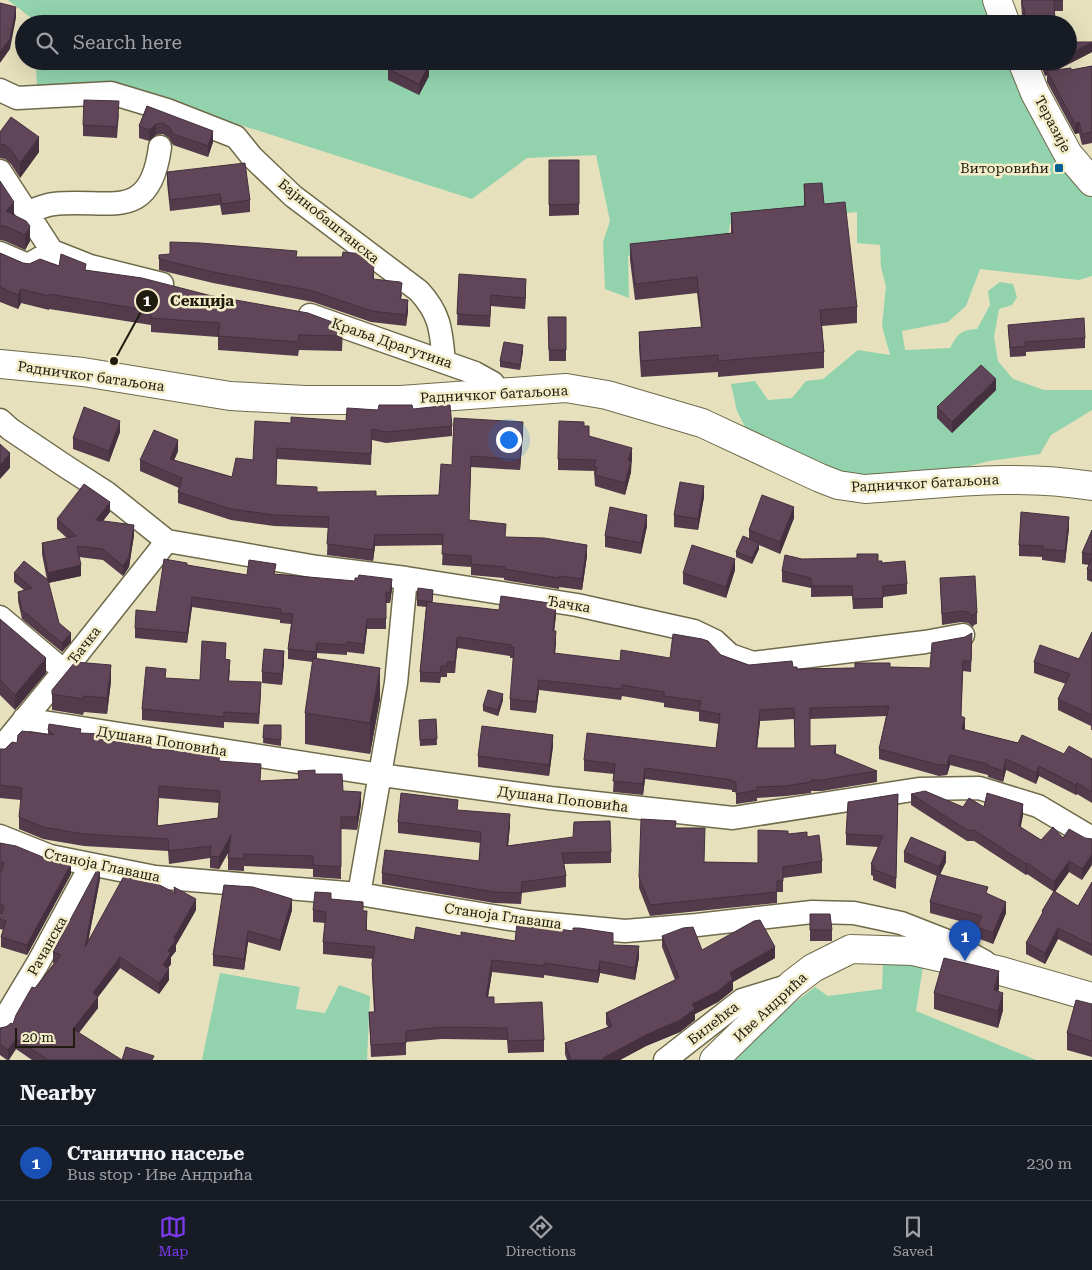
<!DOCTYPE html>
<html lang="en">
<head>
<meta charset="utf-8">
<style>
  :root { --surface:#171b24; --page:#20242c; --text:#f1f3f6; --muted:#9ea1a6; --line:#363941; --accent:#7c3aed }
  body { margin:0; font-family:"Roboto Serif",serif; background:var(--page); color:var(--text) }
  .scale { position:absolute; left:15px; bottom:12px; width:60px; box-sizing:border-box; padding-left:5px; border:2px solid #1f1c0f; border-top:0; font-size:14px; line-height:18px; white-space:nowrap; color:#1f1c0f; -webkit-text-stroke:4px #f3edca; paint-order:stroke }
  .you { position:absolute; left:508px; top:439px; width:18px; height:18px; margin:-12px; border:4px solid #fff; border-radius:50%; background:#1a73e8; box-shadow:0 0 0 8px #1a73e833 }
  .badge { display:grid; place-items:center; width:32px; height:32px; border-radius:50%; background:var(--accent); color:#fff; font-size:16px; font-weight:700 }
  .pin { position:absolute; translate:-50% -41px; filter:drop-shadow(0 1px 2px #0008) }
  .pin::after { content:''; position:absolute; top:26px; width:18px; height:15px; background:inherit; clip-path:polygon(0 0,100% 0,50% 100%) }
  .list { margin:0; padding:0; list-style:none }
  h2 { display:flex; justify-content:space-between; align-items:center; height:65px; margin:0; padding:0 20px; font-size:21px }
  h2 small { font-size:16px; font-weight:400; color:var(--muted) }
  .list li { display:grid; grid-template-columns:32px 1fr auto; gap:15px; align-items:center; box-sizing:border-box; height:75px; padding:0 20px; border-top:1px solid var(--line) }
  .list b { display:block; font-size:19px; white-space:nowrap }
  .list p { margin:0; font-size:16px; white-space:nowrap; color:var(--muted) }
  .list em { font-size:16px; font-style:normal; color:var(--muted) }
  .icon { flex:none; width:28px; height:28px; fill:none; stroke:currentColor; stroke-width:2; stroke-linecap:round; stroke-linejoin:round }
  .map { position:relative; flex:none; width:1092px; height:1060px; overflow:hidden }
  .search { position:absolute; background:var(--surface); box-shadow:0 5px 20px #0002; left:15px; right:15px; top:15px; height:55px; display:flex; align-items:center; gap:12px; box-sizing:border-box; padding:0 18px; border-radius:28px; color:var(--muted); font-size:19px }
  .sheet { height:140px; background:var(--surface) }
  nav { display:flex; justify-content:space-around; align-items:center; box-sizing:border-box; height:70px; border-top:1px solid var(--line); background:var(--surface); font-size:14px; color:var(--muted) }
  nav a { display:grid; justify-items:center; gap:2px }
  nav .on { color:var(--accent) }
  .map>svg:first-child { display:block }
  .green { fill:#92d3ae }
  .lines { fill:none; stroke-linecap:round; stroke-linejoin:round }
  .street-casing { stroke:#6f6a4a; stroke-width:25 }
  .secondary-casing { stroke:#6f6a4a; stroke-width:30 }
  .primary-casing { stroke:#6f6a4a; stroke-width:30 }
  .street { stroke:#fff; stroke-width:22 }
  .secondary { stroke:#fff; stroke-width:28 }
  .primary { stroke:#fff; stroke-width:28 }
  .wall { fill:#533b4c; fill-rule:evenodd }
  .shaded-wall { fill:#44303e }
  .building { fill:#614558; stroke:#44303e; fill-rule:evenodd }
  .poi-dot { fill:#036091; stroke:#f3edca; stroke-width:2 }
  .labels { text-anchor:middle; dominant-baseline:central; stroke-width:5; stroke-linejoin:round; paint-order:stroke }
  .street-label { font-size:14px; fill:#1f1c0f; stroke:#f3edca }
  .poi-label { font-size:14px; fill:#1f1c0f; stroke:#f3edca; text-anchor:end }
  .leader { fill:none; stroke:#1f1c0f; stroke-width:2 }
  .callout-dot { fill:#1f1c0f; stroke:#f3edca; stroke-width:2 }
  .mark-label { font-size:15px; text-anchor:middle; font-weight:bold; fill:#fff }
  .callout-label { font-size:15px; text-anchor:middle; font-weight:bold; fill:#1f1c0f; stroke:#f3edca; stroke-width:5; stroke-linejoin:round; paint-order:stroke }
</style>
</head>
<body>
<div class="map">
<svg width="1092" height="1060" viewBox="0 0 1092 1060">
  <rect width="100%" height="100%" fill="#e6e0bd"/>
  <path class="green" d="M8 0H995L1004 24H34V20Z
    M36 61H1019L1092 191V276L1079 280 980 269 966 306 948 322 902 331 905 350 950 348C958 334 960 330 977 329L990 305 988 291 1000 282 1013 284 1017 297 1012 305 999 309 994 337 998 361 1013 379 1044 390H1092V410L1051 435 1040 454 989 461 943 473 893 482 819 467 798 453 745 427 737 411 731 384 755 381 768 400 792 398 806 381 823 379 858 350 890 355 882 326 886 287 881 267 880 245 857 243V212L730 224 727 246 628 256 629 298 605 289 603 242 610 221 596 155 527 158 472 199 150 96 37 90Z
    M883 961 923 967 916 1011 1036 1060H732L777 1016 815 987 828 996 882 989Z
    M220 973 300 987 296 1009 325 1013 339 985 370 996 367 1060H202Z"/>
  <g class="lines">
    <g class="street-casing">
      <path id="street" d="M0 90 17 98 111 93 167 110 236 137 252 157 293 196 419 291C441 315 441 331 444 362
        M0 171 52 251 90 266 162 284
        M28 212C36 209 45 205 54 204 109 198 150 224 160 147
        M0 253 28 265 52 251
        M310 315 475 373 493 383 498 392
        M0 420 10 429 65 466 107 493 167 541 317 567 406 578 577 605 694 631 715 641 730 655 753 663 925 642 963 635
        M0 617 64 671
        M24 719 381 775 550 798 733 818 919 789 979 788 1038 806 1092 838
        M0 749 64 671 167 541
        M0 836 50 856 155 877 359 894 528 922 625 931 697 925 812 912 854 913 901 923 947 941 985 962
        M359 894 396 683 406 578
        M0 1026 38 963 91 865
        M665 1060 742 1000 791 985"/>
    </g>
    <g class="secondary-casing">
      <path id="secondary" d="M997 0 1006 24
        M1022 61 1035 93 1068 154 1092 182
        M714 1060 792 984 813 968 851 949 913 951 1001 971 1092 997"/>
    </g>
    <g class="primary-casing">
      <path id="primary" d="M0 364 83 372 230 396 305 400H401L566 388 607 395 702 423 820 478 838 485 865 489C943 484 1013 473 1092 486"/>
    </g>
    <use href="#street" class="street"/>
    <use href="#secondary" class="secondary"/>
    <use href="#primary" class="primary"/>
  </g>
  <path class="wall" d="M1021 0H1063V11H1054L1055 24H1025L1024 17H1022Z
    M1092 42V52L1057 70H1071L1092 66V143L1082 145 1079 133 1075 134 1047 82V75L1045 76 1039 61H1068Z
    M425 61 429 76 419 95 388 80V69Z
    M147 106 213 142 208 157 173 145 169 138 163 134 156 135 149 141 139 138V126Z
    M119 113 117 138 83 136V125Z
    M0 132 39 152 20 178 11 164 5 159 0 158Z
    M549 160H579V215L549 216Z
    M167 172 250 200V212L222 215 220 205 170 211 167 183Z
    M0 181 14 215 30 241 25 250 5 241 0 240Z
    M804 184 824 204 857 307V323L822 326 824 352V368L718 377V372L641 377 639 348V332L701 327 697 293 635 300 630 260V244L731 233V213L804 206Z
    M0 253 23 263 59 266 86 270 208 295 343 326 342 351 299 350 298 356 218 350V337L151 332V325L49 309V310L21 303 18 309 0 302Z
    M159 255 297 257 374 274V280L402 294 401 299 408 311 406 326 371 322 313 302 213 283 159 270Z
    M459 274 526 290 525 309 491 306 490 327 457 325Z
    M548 317H566V361H549Z
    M1008 325 1085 338V348L1026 352V356L1010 357Z
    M523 351 520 370 500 367V361Z
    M996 390 952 433 937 418V407Z
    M413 409 452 426V436L386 443 372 440 371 465 277 459 276 485 317 492 376 496 439 495 452 465 523 433 520 470 471 467 469 520 506 537 587 556 582 590 559 587V589L504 580V578L471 575V567L442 565 443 545 375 546 373 561 327 555 328 528 274 526 231 520 178 503V492L179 488 140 471V460L178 451 174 460 232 477 253 460 291 423 346 421 378 410Z
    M584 426 589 436 632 459 631 472 625 495 595 486 594 471 558 470V459Z
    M120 432 109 462 73 449V438Z
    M704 497 698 530 674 527V515Z
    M110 512 103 521 134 535 129 567 123 576 103 560 79 557 81 576 48 583 59 623 71 642 62 652 22 619 18 601V592L24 590 14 582V573L47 580 42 554V543L67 538 57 529V519Z
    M794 518 780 554 759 545V549L752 564 736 557V552L749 539V530Z
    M647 526 641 554 605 547V536Z
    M1069 528 1065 563 1042 560V557L1019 556V545Z
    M1092 530V582L1087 580V569L1089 565 1082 564V553Z
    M802 559 878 561 882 563 907 584V594L883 597V608L853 609 852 596 811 597V588L782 582V571Z
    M187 565 247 575 276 574 392 589 390 603H386V629H367L364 654 347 652V655L317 653V659L380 699 370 754 305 744V713L313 662 288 659V649L291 624 280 623V620L192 607 187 643 135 638V628L156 612Z
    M735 570 726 598 683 584V573Z
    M940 578 977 613V624L974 625 973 627 968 623 961 622 942 625Z
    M433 596 432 603 499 610 556 615 554 631 556 642 555 654 620 661 721 655 749 665 793 667 797 669 890 667 930 668 972 644 971 672 963 671 961 716 965 728V730L1064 754 1092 759V803L1077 794 1076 795 1039 776 1036 784 1006 770 1003 782 988 777V775L950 765 947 775 939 776 879 759V749L886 716 810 719V746L836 755 877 771V782L822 791H811V793L786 796 757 798V801L736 804V792H732V790L645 779 643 795 613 792 614 774 584 771V760L716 748 719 724 699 721V712L664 707V703L622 696 621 700 539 690 536 713 510 710V699L514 658H510V656L458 648 457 650 455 673H447V677H441L440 683 420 682V672L426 607 417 606V600ZM794 719 795 748H757L760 721Z
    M0 619 46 673 15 710 0 695Z
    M1092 632V730H1091V726L1058 710V699L1066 684 1034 673V662L1079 659Z
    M226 654 225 659 230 670 229 681 261 693 259 724 224 722V728L142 720V709L200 680Z
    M284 662 282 685 262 683V672Z
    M111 681 107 714 84 712 83 715 52 710V694Z
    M503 700 498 716 483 711V706Z
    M436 719 437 745 420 746 419 726Z
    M264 725H281V746L263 743Z
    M48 730 81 733 103 740 220 761 261 781 298 779 315 774 343 791 361 804 357 830 341 829V879L313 877V869L244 866V871L228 870V852L219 869 210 868V858L169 864 168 851 84 846 43 839 19 829V817L21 800 0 798V749H5L17 743 48 734ZM159 798 219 803 218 818 157 826Z
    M553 746 549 776 478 767V756Z
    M898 794 896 889 873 880V876L871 875V864L878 847 846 845V834Z
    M911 794 963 807H984L1023 815 1020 827 1041 840 1063 838H1085L1082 880 1069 872 1055 892 1078 906 1092 882V956L1058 939 1045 964 1026 954V943L1042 915V911L1054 892 1027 874 1026 875 974 841H967L911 805Z
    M458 811 510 825 508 846 611 852V863L564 864 566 876V887L522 893 521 904 494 903 382 884V873L479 861 481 843 398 833V822Z
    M676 828 704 862 758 863 788 834 807 837 822 861V873L783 878V892H777V903L650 916 639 888V877Z
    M0 843 71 874 27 955 1 947V937L3 930 0 929V918L1 915H0V875L1 872H0Z
    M904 852 946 862 940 874 988 894 1006 913 993 944 977 938 978 926 930 913V902L937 876 904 862Z
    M100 879 88 942 174 893V887L196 910 176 945V951L171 957V964L168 968 169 980 159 994 120 968 98 997V1008L79 1033 122 1060H32L16 1049 9 1060H7L0 1055V1028L13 1024 35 988 54 963H53V952Z
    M224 885 292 910 280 951 248 942 244 970 213 966V955Z
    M331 899 363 911 367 923V930L414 940 461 936 515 941 613 945 639 957 635 980 600 973 598 983 544 975V978L492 972 488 997 494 1004 544 1040V1052L508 1053 507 1040 442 1039 406 1042V1055L371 1057 369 1012H374L372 975 373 959 323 954V942L325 923 313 922V910Z
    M810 914 832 930V941H810Z
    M662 936 702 950 775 958 733 982V990L718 1002 695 1014V1020L680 1032 646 1046 620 1060H567L565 1054V1043L608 1027 606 1024V1013L675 980 662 947Z
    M999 988 998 992 1003 1010 998 1028 934 1009V993Z
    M1092 1004V1057L1067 1050V1033Z"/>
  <path class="shaded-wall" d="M16 7V18L10 49 0 63V52Z
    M1092 42V52L1049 74 1047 71V75L1045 76V65L1053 61H1068V54Z
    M429 65V76L419 95V84Z
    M1079 122V133L1075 134V124Z
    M156 124V135L149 141V130Z
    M213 131V142L208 157V146Z
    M39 137V152L20 178V163Z
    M14 202V217L6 211Z
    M30 226V241L25 250V235Z
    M526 279V290L525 309V298Z
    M21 289V303L18 309V295Z
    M408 300V311L406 326V315Z
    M523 345V351L520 370V365Z
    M996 379V390L952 433V422Z
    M120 421V432L109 462V451Z
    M523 422V433L520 470V460Z
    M178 440V451L170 470V459Z
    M632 448V459L628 472V460Z
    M10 453V468L0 479V465Z
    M631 461V472L625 495V483Z
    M704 486V497L698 530V519Z
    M110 502V512L96 530V520Z
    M794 507V518L780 554V542Z
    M647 515V526L641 554V543Z
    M1069 517V528L1065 563V551Z
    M134 525V535L129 567 123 576V566Z
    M375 535V546L373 561V550Z
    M759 543V549L752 564V558Z
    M587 545V556L582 590V579Z
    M735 559V570L726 598V587Z
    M81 565V576L48 583V573Z
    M392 579V589L390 603V593Z
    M192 597V607L187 643V633Z
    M556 604V615L553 642V631Z
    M367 619V629L364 654V644Z
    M556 631V642L554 664V653Z
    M71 633V642L62 652V643Z
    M458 637V648L457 650 455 673 457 639Z
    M317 643V653L316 663V652Z
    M284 651V662L282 685V674Z
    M46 658V673L15 710V695Z
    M111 665V681L107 714V698Z
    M380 668V699L370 754V723Z
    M539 680V690L536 713V702Z
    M503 694V700L498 716V710Z
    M760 710V721L756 759V748Z
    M965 718V728L962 740V729Z
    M553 735V746L549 776V765Z
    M836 745V756L834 753Z
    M950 755V765L947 775V765Z
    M1006 759V770L1003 782V771Z
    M1039 766V776L1036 784V773Z
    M645 768V779L643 795V784Z
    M1077 783V794L1076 795V785Z
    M159 786V798L157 838V826Z
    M361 792V804L357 830V817Z
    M1023 804V815L1019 837V826Z
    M510 814V825L507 857V846Z
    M231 835V848L219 869V857Z
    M946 852V862L939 877V867Z
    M1092 854V865L1082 880V869Z
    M1069 861V872L1054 893V882Z
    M1027 863V874L1026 875V864Z
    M71 864V874L27 955V945Z
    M100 869V879L85 958V947Z
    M196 899V910L176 945V951L171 957V964L163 976V965L168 951 174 938Z
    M292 899V910L280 951V940Z
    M1006 902V913L993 944V933Z
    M1058 928V939L1045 964V953Z
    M248 931V942L244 970V959Z
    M639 946V957L635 980V968Z
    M775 947V958L733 982V990L718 1002 695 1014V1020L680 1032 646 1046 620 1060H603V1058L730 973Z
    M120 957V968L98 997V1008L73 1040V1029L93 993Z
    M492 960V972L486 1009V997Z
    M600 961V973L598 983V971Z
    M169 969V980L159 994V983Z
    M999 971V988L994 1007V990Z
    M1003 993V1010L998 1028V1011Z
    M16 1039V1049L8 1060V1050Z"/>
  <path class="building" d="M1022 0H1062H1054L1055 24H1026L1024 7H1022Z
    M0 3 16 7 10 39 0 52Z
    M1068 42H1092L1068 54Z
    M392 61H422L429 65 419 84 388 69Z
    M1043 61H1053L1045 65Z
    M1092 66V132L1082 134 1079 122 1075 124 1047 71 1071 68V70Z
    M84 100 119 101 117 127 83 125Z
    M147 106 213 131 208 146 173 134 169 127 163 123 156 124 149 130 139 126Z
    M11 117 39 137 20 163 11 150 5 145 0 144V132Z
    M549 160H579V204L549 205Z
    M245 163 250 200 222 204 220 194 170 200 167 172Z
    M0 181 14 202 6 211 26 221 30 226 25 235 5 226H0Z
    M822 183 824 204 845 202 857 307 820 310 824 352 718 361V355L641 361 639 332 702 327 697 277 635 284 630 244 733 233 731 213 805 206 804 184Z
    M170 242 200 243 297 251 296 257H342L343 252 363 254 374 263 373 279 400 282 402 283 400 299 408 300 406 315 371 311 313 291 213 272 159 259V255L170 254Z
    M0 253 23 263 29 264 40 259 59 266 61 254 86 264 85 270 142 278 208 295 308 313 343 326 342 336 299 335 298 342 218 336 220 323 151 318V311L49 294V296L21 289 18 295 0 287Z
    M459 274 526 279 525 298 491 295 490 316 457 314Z
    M548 317H566V350H549Z
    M1084 318 1085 338 1025 342 1026 346 1010 348 1008 325Z
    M504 342 523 345 520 365 500 361Z
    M981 365 996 379 952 422 937 407Z
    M379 405H412L413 409 450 405 452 426 386 432 372 429 371 454 277 448 276 485 317 487V492L376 491V496L439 495 441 464 452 465 454 418 523 422 520 460 471 456 469 520 506 524 505 537 544 538 587 545 582 579 559 576V578L504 569 505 567 471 564V556L442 554 443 534 375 535 373 550 327 544 329 517 274 515 231 509 178 492 182 478 140 460 154 430 178 440 170 459 232 477 236 458 253 460 255 421 291 423V417L346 421 347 408 378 410Z
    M84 407 120 421 109 451 73 438Z
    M559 421 584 422V426H589V436L632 448 628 460 631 461 625 483 595 475 597 467 594 466 596 460 558 459Z
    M0 444 10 453 0 465Z
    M680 482 704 486 698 519 674 515Z
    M84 484 110 502 96 520 134 525 129 557 123 566 103 549 77 546 81 565 48 573 42 543 76 536 57 519Z
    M762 495 794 507 780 542 749 530Z
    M610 507 647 515 641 543 605 536Z
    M1021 512 1069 517 1065 551 1042 549 1043 546 1019 545Z
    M1092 530V554L1082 553Z
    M743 536 759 543 752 558 736 552Z
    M692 545 735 559 726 587 683 573Z
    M857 554H878V561H882V563L905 561 907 584 883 586V598L853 599 852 586H811V578L782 571 785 555 802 559 857 558Z
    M1092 558V572L1087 569Z
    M164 559 187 563V565L247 575 249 560 276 564 274 574 355 581V578H358L359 575 392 579 390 593 386 592V619H367L364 644 347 642V645L317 643 316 652 288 649 293 614 280 613 281 609 192 597 187 633 135 628 136 610 156 612Z
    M24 561 48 580 59 623 71 633 62 643 22 610 18 592 32 588 14 573Z
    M975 576 977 613 974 614 973 616 968 612 961 611 942 614 940 578Z
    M418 588 433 590 432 602 417 600Z
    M501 596 556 604 553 631H556L554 653 620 661 621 650 670 658 673 634 702 639 708 641 721 655 749 665 792 661 793 667H797V669L855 668V663H890V667L930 668 932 643 965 637 972 633 971 661H963L961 716 965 718 962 729 1018 743 1022 735 1064 754 1069 746 1092 759V792L1077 783 1076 785 1039 766 1036 773 1006 759 1003 771 988 766V764L950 755 947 765H939L879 749 889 706 810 708V746L836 745 834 753 877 771 822 780H811V782L786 786 757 787V790L736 794V782H732V780L645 768 643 784 613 781 615 764 584 760 587 733 716 748 720 714 699 710 701 701 664 696V692L622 685 621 689 539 680 536 702 510 699 514 647H510L511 645 458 637 457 639 455 662H447V666H441L440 673 420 672 427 602 499 610ZM794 708 795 748H756L760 710Z
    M0 619 46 658 15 695 0 680Z
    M1092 632V715L1058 699 1070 674 1034 662 1040 645 1079 659Z
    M202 641 226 643 225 659 230 660 228 681 261 682 259 714 224 712V717L142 709 146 667 166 669 165 678 200 680Z
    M264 649 284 651 282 674 262 672Z
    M313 658 380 668 370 723 305 713Z
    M75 662 111 665 107 698 84 696 83 699 52 694V690Z
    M488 690 503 694 498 710 483 706Z
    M436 719 437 739 420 740 419 720Z
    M49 724 81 729 80 733 103 734 102 740 151 745V749L187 751V745L220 751 219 761 261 764 260 781 299 779 298 771 315 770V774H342L343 791 361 792 357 817H341V867L313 865V856L244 854V859L228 858 231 835 219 857 210 856 211 846 169 851 168 839 84 834 43 827 19 817 22 788 0 785V749H5L12 742 17 743 18 735 22 731 54 735 48 730ZM159 786 220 791 218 818 157 826Z
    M264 725H281V740L263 738Z
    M482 726 553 735 549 765 478 756Z
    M925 791 963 807 969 798 984 807 987 793 1023 804 1019 826 1041 840 1053 827 1063 838 1069 829 1085 838 1092 839V854L1082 869 1069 861 1054 882 1027 863 1026 864 974 830H967L911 794Z
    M401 793 458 800 457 810 510 814 507 846 573 837 574 822 610 821 611 852 562 853 566 876 522 882 521 893 494 892 382 873 385 850 479 861 481 832 398 822Z
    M898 794 896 878 873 869 874 866 871 864 883 836 846 834 848 802Z
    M641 819 676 821 675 828H705L704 862 758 863V830L788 831V834L807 832V837L819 835 822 861 783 867V881H777V892L650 905 639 877Z
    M911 837 946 852 939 867 904 852Z
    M0 843 16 846 45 858 71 864 27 945 1 937 6 921 0 919 4 906 0 904V875L4 863 0 862Z
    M98 868 100 869 85 947 125 874 146 878 175 893 174 887 196 899 174 938 176 940 168 951 171 953 163 965 169 969 159 983 120 957 93 993 98 997 73 1029 122 1060H48L16 1039 8 1050 0 1044V1028L6 1027 11 1023 13 1024 16 1015 32 987 35 988 61 955 53 952Z
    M938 874 988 887 986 893 1006 902 993 933 977 927 982 916 930 902Z
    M1092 882V945L1058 928 1045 953 1026 943 1043 912 1042 911 1054 891 1078 906Z
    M224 885 253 887 292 899 280 940 248 931 244 959 213 955Z
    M315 892 331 893V899L363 902V911H367L366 930 414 940 416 927 461 936V932L515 941 517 923 573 931V928H579L613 933V945L639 946 635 968 600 961 598 971 544 963V966L492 960 486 997H494V1004L542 1002 544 1040 508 1041 507 1028 442 1027 406 1031V1043L371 1045 369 1012H375L372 963 375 947 323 942 326 912 313 910Z
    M810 914H830L832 930H810Z
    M760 920 775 947 730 973 733 979 718 991 692 1004 695 1009 680 1020 646 1035 603 1058 604 1060H571L565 1043 612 1026 606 1013 679 978 662 936 683 928 693 927 702 950 754 921Z
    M944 958 999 971 994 990 1003 993 998 1011 934 993Z
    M1076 1000 1092 1004V1041L1067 1033Z
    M126 1047 154 1056 152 1060H122Z"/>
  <rect class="poi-dot" x="1054" y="163" width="10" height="10" rx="2.5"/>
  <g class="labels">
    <g class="street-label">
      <text transform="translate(1053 124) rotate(62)">Теразије</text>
      <text transform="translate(329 221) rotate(39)">Бајинобаштанска</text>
      <text transform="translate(392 343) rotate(19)">Краља Драгутина</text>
      <text transform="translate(91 376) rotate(8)">Радничког батаљона</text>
      <text transform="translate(494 394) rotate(-3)">Радничког батаљона</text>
      <text transform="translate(925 483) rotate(-3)">Радничког батаљона</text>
      <text transform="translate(569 604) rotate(10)">Ђачка</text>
      <text transform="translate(84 645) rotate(-52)">Ђачка</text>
      <text transform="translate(162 741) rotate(9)">Душана Поповића</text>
      <text transform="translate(563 799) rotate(7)">Душана Поповића</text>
      <text transform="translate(102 865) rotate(12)">Станоја Главаша</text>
      <text transform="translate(503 916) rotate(8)">Станоја Главаша</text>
      <text transform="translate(47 946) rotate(-61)">Рачанска</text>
      <text transform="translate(770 1007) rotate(-43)">Иве Андрића</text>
      <text transform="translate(713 1023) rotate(-38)">Билећка</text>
    </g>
    <g class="poi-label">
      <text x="1049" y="168">Виторовићи</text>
    </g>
  </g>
  <path class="leader" d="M114 361L147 301"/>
  <g class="callout-dot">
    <circle cx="114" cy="361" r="5"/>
    <circle cx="147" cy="301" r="12"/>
  </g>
  <g class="mark-label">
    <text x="147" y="306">1</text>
  </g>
  <g class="callout-label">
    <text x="202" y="306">Секција</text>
  </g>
</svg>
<div class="scale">20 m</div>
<div class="you"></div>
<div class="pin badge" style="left:965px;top:961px;background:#1a4fb4">1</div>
<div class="search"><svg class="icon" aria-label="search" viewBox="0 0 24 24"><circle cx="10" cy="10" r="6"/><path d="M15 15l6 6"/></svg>Search here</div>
</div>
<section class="sheet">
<h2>Nearby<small></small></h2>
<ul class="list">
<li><span class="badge" style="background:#1a4fb4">1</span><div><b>Станично насеље</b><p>Bus stop · Иве Андрића</p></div><em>230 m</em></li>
</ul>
</section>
<nav>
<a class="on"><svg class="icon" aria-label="map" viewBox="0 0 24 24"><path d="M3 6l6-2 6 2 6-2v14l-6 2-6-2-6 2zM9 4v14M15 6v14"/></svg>Map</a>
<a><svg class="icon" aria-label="directions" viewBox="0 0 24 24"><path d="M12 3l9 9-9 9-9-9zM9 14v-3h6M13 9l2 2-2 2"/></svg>Directions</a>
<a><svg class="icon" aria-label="saved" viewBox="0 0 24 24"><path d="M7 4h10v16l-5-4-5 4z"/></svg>Saved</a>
</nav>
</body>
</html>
